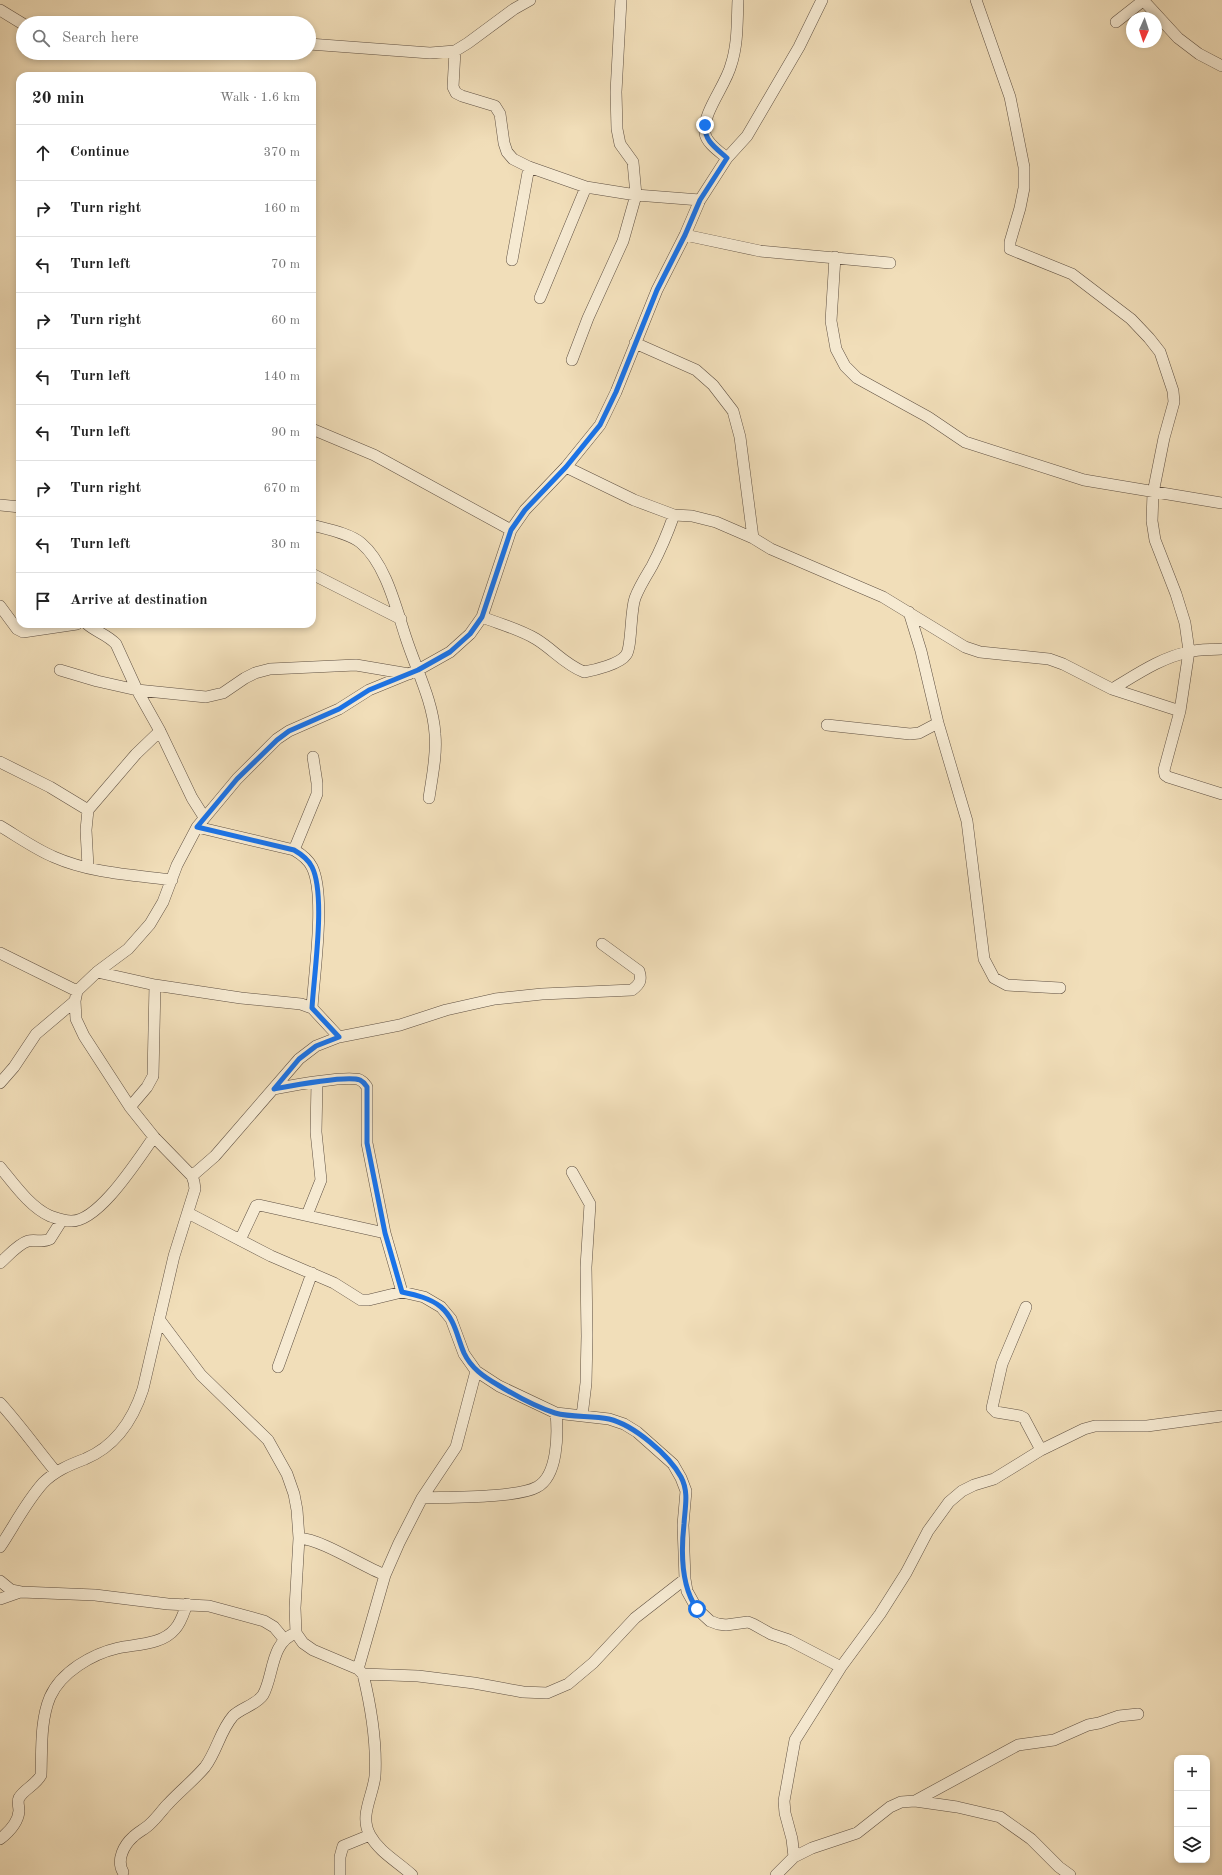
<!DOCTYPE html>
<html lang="en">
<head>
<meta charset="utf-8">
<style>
  :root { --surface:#fff; --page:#f6f6f6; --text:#222; --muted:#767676; --line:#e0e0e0 }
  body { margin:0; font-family:"Old Standard TT",serif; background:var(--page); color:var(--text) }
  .controls { position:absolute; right:12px; bottom:12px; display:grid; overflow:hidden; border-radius:8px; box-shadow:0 2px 6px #0003 }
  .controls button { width:36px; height:36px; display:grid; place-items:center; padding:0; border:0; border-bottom:1px solid var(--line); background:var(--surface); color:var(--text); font:20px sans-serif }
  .compass { position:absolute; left:1126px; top:12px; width:36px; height:36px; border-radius:50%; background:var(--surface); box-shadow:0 2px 6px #0003; rotate:183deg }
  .stop { position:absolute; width:12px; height:12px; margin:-9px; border:3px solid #1a73e8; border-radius:50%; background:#fff }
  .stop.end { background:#1a73e8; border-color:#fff; box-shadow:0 1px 4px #0008 }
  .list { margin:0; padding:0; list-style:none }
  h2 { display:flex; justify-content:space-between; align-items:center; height:52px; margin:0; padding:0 16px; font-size:17px }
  h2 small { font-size:13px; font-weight:400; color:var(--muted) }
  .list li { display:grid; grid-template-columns:26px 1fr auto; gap:12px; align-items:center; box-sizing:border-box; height:56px; padding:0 16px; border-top:1px solid var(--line) }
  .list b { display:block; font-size:15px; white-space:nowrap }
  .list em { font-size:13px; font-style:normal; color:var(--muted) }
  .icon { flex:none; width:22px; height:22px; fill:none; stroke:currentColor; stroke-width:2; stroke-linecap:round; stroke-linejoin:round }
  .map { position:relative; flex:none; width:1222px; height:1875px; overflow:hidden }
  .search { position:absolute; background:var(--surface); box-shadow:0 2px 6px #0003; left:16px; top:16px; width:300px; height:44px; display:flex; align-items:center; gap:10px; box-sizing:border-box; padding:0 14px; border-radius:22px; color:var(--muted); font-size:15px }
  .panel { position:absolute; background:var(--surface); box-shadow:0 2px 6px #0003; left:16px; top:72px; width:300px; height:556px; border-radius:12px }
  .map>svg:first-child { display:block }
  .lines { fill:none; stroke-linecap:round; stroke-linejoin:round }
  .minor-casing { stroke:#5f5042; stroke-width:12 }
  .minor { stroke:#f6ead2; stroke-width:11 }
  .route { stroke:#1a73e8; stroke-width:5 }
</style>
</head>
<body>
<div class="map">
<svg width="1222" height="1875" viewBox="0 0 1222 1875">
  <rect width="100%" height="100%" fill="#f1deb9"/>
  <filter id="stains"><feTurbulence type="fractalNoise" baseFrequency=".005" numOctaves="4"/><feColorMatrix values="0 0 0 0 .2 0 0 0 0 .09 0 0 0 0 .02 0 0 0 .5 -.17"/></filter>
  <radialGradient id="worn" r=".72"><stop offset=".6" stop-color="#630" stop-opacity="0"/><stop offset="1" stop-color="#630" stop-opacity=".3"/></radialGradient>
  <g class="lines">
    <g class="minor-casing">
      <path id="minor" d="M976 0 1010 97 1024 167V188L1020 208 1010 242V249L1072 274 1131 319 1149 338 1160 352 1173 391 1174 402 1164 438 1153 493 1152 521 1155 540 1176 594 1185 623 1189 651 1180 711 1164 770 1165 775 1168 777 1222 794
        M1143 0 1178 38 1199 54 1222 66
        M0 10 23 24
        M1116 22 1144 0
        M309 44 430 53 455 51 468 43 514 9 530 0
        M455 51 453 87 456 93 462 96 495 106 500 114 504 143 507 152 513 159 529 167 586 187 636 195 700 200
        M727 158C720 152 706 143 705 133 702 113 726 85 731 65 738 44 737 22 738 0
        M685 235 760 251 890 263
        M835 257 831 321 836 349 845 366 857 378 928 417 965 442 1084 480 1222 503
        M512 260 529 167
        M540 298 586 187
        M635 343 696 370 713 385 733 411 740 437 753 538
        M572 360 588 318 623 241 636 195 633 162 620 144 617 129 616 92 621 0
        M312 429 374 455 511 530
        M566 467 634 500 674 515 692 516 716 522 753 538 771 549 883 597 965 647 980 652 1049 659 1063 664 1112 689 1180 711
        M0 505 20 507
        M312 525C326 529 349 533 361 543 386 564 396 608 406 638 416 669 433 701 435 734 437 755 432 777 429 798
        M312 574 401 619
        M0 606 17 629 23 632 77 624
        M909 612 921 651 938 723 967 821 984 959 994 978 1007 985 1060 988
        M482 617C500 624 519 629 536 639 554 650 564 664 584 672 595 670 620 664 626 655 632 647 630 612 635 598 639 587 646 576 652 566 661 549 668 532 674 515
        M87 624C96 632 108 635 116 644L137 690 160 731 192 798 204 817
        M60 670 97 681 137 690 206 697 223 693 245 678 255 673 270 669 356 665 409 674
        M1112 689C1136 675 1160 658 1188 652 1199 649 1211 650 1222 649
        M827 725 910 734 919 733 938 723
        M0 762 50 787 88 810
        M0 826C17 836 35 849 54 857 90 873 133 875 172 880
        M197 827 294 850C301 854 308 859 312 867 326 895 314 974 312 1008
        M294 850 317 794V783L313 757
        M88 867 86 830 88 810 136 754 160 731
        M0 953 77 991
        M97 972 155 985 241 998 301 1004 312 1008 339 1037
        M0 1083 14 1067 36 1034 75 1001
        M274 1089C290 1086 347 1075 360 1080 364 1082 365 1084 367 1087V1143L385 1233 402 1292
        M130 1107 147 1087 153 1076 155 985
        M0 1167C14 1184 30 1207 50 1216 56 1218 64 1221 71 1221 99 1222 138 1159 154 1137
        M572 1172 590 1204 586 1267 587 1336 586 1383 582 1416
        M192 1176 215 1156 299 1059 316 1046 339 1037 400 1025 446 1010 495 999 542 994 632 990C640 984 642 980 639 971L602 944
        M188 1213 271 1256 334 1283 361 1300H369L402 1292 424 1297 441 1307 451 1319 464 1354 476 1371 499 1386 556 1413 609 1419 624 1424 637 1432 673 1464 681 1478 686 1491 683 1525 685 1579 687 1591 697 1609 710 1621 718 1624 726 1625 748 1622 753 1624 771 1634 789 1640 841 1667
        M307 1215 321 1180 316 1132 317 1082
        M240 1240 256 1206 259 1205 385 1233
        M0 1263C8 1256 18 1244 28 1241 35 1239 43 1243 50 1239L62 1220
        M1026 1307 1002 1364 992 1408 996 1412 1020 1416 1024 1418 1041 1450
        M159 1319 201 1375 268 1440 287 1474 294 1494 297 1510 299 1538 295 1608 296 1633 303 1643 313 1650 358 1669 363 1674C371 1707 377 1742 375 1776 373 1796 359 1816 370 1835 379 1852 398 1862 412 1875
        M278 1367 312 1273
        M0 1403C20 1425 37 1449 56 1472
        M422 1498C447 1497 518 1498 537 1487 558 1476 558 1434 556 1413
        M299 1538C323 1540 360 1565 385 1575
        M0 1547C14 1526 26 1502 43 1483 55 1471 69 1465 85 1459 116 1446 133 1420 143 1389L174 1256 195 1189 194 1182 192 1176 154 1137 130 1107 84 1036 76 1019 75 1001 77 991 97 972 128 949 150 924 163 902 177 865 197 827 237 779 277 739 289 731 339 709 369 690 418 670 450 652 470 634 482 617 511 530 525 510 566 467 600 425 616 392 657 290 685 235 700 200 727 158 747 136 754 124 799 47 822 0
        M0 1581 11 1590 21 1592 95 1595 168 1604 209 1606 264 1621 274 1627 284 1639
        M0 1599 20 1592
        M358 1669 385 1575 399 1543 422 1498 456 1447 476 1371
        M363 1674 418 1676 474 1683 523 1692 547 1693 568 1684 593 1663 635 1618 685 1579
        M915 1801 1018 1745 1054 1740 1088 1725 1099 1723 1119 1716 1138 1714
        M0 1839C9 1832 18 1823 19 1811 19 1806 17 1802 19 1798 24 1789 36 1785 41 1775 42 1750 40 1721 50 1697 61 1672 92 1654 118 1648 136 1644 162 1645 175 1629 181 1623 184 1612 187 1604
        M794 1857 792 1839 785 1813 784 1801 795 1740 841 1667 880 1614 906 1573 928 1531 949 1502 962 1491 974 1485 994 1479 1041 1450 1084 1429 1095 1426H1147L1222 1416
        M123 1872C116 1860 124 1845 133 1837 138 1832 145 1829 150 1824 157 1818 162 1810 168 1804 180 1791 194 1780 205 1767 217 1751 220 1731 233 1716 241 1708 256 1705 263 1695 274 1676 270 1642 296 1633
        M340 1875V1857L343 1846 370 1835
        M776 1875 794 1857 812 1848 857 1833 890 1807 901 1802 915 1801 957 1807 1000 1817 1031 1839 1059 1867 1070 1875"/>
    </g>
    <use href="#minor" class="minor"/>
  </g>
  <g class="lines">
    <path class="route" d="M697 1609C681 1586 681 1551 684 1524 685 1507 689 1492 681 1477 669 1455 634 1425 609 1419 592 1415 572 1418 555 1413 536 1407 516 1396 498 1385 484 1377 471 1368 464 1353 457 1337 455 1319 441 1307 430 1298 416 1295 402 1292L385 1233 367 1143V1087C365 1084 364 1082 360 1080 347 1075 290 1086 274 1089L299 1059 316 1046 339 1037 312 1008C314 974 326 895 312 867 308 859 301 854 294 850L197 827 237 779 277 740 289 731 339 709 369 690 418 670 450 652 470 634 482 617 511 530 525 510 566 467 600 425 616 392 657 290 685 235 700 200 727 158C716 148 704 141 705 125"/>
  </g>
  <rect width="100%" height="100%" filter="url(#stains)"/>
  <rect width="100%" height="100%" fill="url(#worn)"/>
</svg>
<div class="controls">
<button>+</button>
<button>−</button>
<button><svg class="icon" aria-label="layers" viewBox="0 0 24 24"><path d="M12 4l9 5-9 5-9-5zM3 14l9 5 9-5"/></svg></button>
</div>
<svg class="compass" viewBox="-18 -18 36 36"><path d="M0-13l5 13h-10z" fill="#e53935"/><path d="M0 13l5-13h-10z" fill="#767676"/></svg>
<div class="stop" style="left:697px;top:1609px"></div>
<div class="stop end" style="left:705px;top:125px"></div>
<div class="search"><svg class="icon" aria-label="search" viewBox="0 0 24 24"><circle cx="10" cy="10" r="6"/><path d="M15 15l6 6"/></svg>Search here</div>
<section class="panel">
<h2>20 min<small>Walk · 1.6 km</small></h2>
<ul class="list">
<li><svg class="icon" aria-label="ahead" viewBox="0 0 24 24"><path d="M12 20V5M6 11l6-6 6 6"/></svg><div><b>Continue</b></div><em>370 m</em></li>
<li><svg class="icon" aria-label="right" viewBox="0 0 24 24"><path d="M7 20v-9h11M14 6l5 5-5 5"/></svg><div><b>Turn right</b></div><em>160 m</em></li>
<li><svg class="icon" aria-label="left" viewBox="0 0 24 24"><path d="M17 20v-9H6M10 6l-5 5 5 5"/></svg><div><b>Turn left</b></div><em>70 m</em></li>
<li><svg class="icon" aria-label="right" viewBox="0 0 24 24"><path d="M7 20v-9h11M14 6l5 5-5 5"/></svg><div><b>Turn right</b></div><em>60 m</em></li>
<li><svg class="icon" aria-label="left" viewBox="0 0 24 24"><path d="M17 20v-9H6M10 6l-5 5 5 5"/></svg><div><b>Turn left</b></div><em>140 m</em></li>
<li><svg class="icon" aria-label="left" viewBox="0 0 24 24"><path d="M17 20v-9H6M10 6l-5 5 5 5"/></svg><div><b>Turn left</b></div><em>90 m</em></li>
<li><svg class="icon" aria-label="right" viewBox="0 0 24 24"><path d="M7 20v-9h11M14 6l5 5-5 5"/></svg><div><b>Turn right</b></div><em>670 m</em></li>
<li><svg class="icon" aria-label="left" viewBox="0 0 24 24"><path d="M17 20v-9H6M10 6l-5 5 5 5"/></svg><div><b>Turn left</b></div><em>30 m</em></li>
<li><svg class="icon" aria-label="arrive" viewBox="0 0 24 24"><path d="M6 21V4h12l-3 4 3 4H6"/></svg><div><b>Arrive at destination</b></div></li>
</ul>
</section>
</div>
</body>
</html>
